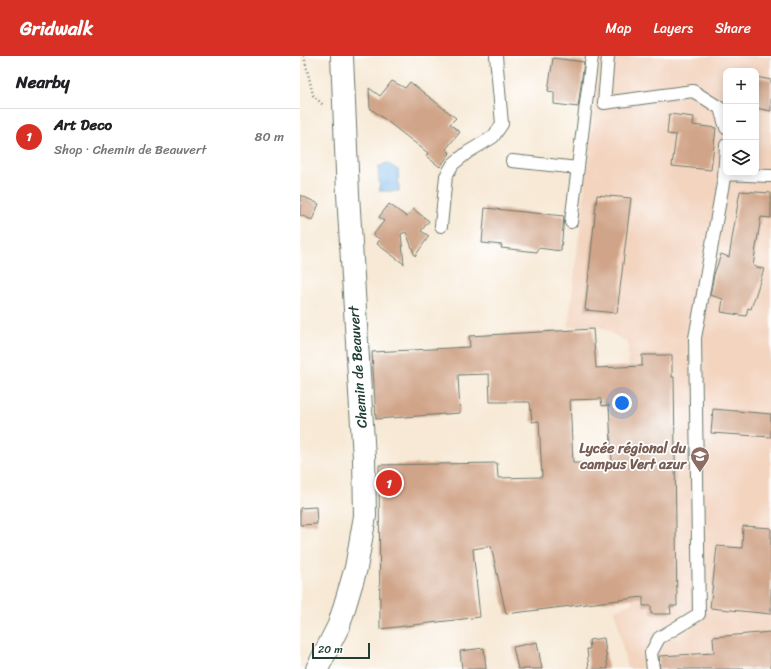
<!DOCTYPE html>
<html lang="en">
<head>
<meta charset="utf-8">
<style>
  :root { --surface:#fff; --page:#f6f6f6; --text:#202124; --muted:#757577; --line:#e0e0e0; --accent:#d93025 }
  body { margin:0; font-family:Sriracha,sans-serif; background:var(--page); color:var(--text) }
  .controls { position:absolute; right:12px; top:12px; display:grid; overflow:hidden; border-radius:8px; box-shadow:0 2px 10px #0003 }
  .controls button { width:36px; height:36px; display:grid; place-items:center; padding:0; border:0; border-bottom:1px solid var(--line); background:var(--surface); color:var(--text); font:20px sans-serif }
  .scale { position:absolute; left:12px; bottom:10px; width:58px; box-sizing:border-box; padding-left:4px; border:2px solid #1f3d34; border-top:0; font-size:11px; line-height:14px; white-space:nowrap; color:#1f3d34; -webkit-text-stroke:3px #fff; paint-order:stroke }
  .you { position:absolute; left:322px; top:347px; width:14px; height:14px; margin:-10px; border:3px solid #fff; border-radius:50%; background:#1a73e8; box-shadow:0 0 0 6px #1a73e833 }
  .badge { display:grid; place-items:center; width:26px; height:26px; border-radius:50%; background:var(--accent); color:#fff; font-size:13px; font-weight:700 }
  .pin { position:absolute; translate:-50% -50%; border:2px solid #fff; box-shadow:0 1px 4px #0006 }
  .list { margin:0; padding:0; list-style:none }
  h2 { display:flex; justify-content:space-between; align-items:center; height:52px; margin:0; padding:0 16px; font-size:17px }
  h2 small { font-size:13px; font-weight:400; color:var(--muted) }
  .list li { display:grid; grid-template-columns:26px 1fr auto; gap:12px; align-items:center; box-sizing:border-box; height:56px; padding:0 16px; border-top:1px solid var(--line) }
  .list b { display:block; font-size:15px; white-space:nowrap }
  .list p { margin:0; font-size:13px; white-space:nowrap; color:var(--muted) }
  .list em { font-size:13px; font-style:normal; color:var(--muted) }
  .icon { flex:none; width:22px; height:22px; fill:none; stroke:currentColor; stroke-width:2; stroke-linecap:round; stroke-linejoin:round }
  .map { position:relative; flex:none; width:471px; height:613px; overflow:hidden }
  header { display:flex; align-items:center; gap:24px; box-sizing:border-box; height:56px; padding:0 20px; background:var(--accent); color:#fff }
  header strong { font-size:19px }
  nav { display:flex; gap:22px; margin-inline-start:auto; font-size:14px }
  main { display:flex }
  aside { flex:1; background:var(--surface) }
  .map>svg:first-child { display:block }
  .built { fill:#f3d4bf; fill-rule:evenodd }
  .water { fill:#77b6eb; stroke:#4b7a90 }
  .building { fill:#d0a488; fill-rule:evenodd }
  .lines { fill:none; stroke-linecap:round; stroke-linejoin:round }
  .service-casing { stroke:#6b796c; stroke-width:14 }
  .minor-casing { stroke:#6b796c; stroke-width:24 }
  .path { stroke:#6b796c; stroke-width:2.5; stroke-dasharray:1 3; stroke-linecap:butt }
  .service { stroke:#fff; stroke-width:12 }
  .minor { stroke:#fff; stroke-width:22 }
  .labels { text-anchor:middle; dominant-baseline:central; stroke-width:3.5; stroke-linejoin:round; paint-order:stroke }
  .street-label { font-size:14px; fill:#1f3d34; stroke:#fff }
  .education-label { font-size:14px; font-weight:bold; fill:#785e54; stroke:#fff; text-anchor:end }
</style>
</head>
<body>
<header>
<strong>Gridwalk</strong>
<nav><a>Map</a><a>Layers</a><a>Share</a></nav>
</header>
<main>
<aside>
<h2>Nearby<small></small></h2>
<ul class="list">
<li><span class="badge">1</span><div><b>Art Deco</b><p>Shop · Chemin de Beauvert</p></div><em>80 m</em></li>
</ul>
</aside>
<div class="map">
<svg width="471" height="613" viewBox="0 0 471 613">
  <rect width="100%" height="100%" fill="#fff"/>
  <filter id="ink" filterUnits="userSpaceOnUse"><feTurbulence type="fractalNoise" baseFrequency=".025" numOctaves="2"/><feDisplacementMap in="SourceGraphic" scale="8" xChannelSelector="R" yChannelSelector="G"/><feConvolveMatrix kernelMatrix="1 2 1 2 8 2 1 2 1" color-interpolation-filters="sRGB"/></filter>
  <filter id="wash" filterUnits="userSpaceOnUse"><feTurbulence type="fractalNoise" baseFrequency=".012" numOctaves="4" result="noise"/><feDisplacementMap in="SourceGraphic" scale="16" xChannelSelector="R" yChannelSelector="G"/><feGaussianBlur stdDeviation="0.9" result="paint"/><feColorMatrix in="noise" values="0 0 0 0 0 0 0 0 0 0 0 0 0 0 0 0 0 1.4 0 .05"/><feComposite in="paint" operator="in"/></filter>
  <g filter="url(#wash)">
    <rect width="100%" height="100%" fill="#f7e9d5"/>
    <path class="built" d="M301 0H471V613H327L315 554 332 547 328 287 299 270 268 271ZM426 15H456V117H426Z"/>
    <path class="water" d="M87 107 98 114 99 135H80L78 111Z"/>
    <g id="blocks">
      <path class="building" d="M253 2 284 6 278 51 254 48V36L248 35Z
        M456 21 471 24V55L456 52Z
        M92 25 105 32 110 26 156 62 150 68 160 76 146 93 150 97 140 111 126 100 128 97 70 52 69 32 80 40Z
        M369 58 394 61 393 69 416 72 411 114 372 110 376 79 367 78Z
        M440 135 471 137V162L461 161 453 210 464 213 451 253 448 252 446 260 421 256 423 243 410 239 414 219 421 198 429 201Z
        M0 139 19 148 12 164 0 159Z
        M297 139 331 142 317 257 285 254Z
        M89 148 107 161 113 153 129 165 121 175 129 180 115 200 106 176 101 178 104 208 77 188 80 183 73 179 84 165 79 161Z
        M185 152 264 160 261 195 238 192 237 196 201 192 202 189 182 187Z
        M293 273 296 312 342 310V299H372V321H374L377 550H370L371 558H351V550H343V541L206 558 191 490 173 493 180 561 80 573 79 409 197 407 198 422 242 421 239 365 232 366 230 346H190L189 318 158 319 160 357 76 363 72 296 170 291 169 280ZM301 343 302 350 309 349 312 407H273L270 344Z
        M413 353 471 358V381L411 377Z
        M16 451 17 468 0 469V452Z
        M443 470 471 472V558L410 552 417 490 442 492Z
        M471 576V613H360L359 600 414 597 413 581Z
        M304 582 308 613H289L287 593H290L289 584Z
        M237 586 242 613H218L213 591Z
        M184 592 186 613H162L160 595Z"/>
    </g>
  </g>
  <g filter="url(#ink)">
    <use href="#blocks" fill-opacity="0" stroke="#6b796c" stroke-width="1"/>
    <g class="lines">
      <g class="service-casing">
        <path id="service" d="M308 0 304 47 393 35 420 52 426 72
          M212 105 278 112
          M424 118 471 120
          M271 166 292 0
          M141 170 146 120 153 108 168 96 193 81 202 68 196 0
          M353 613 351 597 359 582 399 558 395 282 424 122 426 89"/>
      </g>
      <g class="minor-casing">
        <path id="minor" d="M17 613 39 569 56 512 65 460 64 402 48 138 42 0"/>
      </g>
      <path class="path" d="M4 0 13 39 23 49"/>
      <use href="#service" class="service"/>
      <use href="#minor" class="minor"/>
    </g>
  </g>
  <defs>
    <g id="school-pin" transform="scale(1)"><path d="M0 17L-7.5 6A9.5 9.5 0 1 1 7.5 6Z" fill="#8d6e63" stroke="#fff"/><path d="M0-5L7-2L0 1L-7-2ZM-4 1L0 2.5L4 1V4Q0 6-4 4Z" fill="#fff"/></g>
  </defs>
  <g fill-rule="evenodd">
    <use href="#school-pin" x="400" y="400"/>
  </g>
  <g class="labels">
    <g class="street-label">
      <text transform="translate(58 311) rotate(-94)">Chemin de Beauvert</text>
    </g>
    <g class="education-label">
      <text x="386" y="392">Lycée régional du<tspan x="386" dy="16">campus Vert azur</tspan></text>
    </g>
  </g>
</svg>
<div class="controls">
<button>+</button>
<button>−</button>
<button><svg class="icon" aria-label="layers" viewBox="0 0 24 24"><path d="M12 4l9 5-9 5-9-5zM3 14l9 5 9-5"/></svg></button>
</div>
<div class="scale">20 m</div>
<div class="you"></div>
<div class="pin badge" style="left:89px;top:427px">1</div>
</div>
</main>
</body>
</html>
